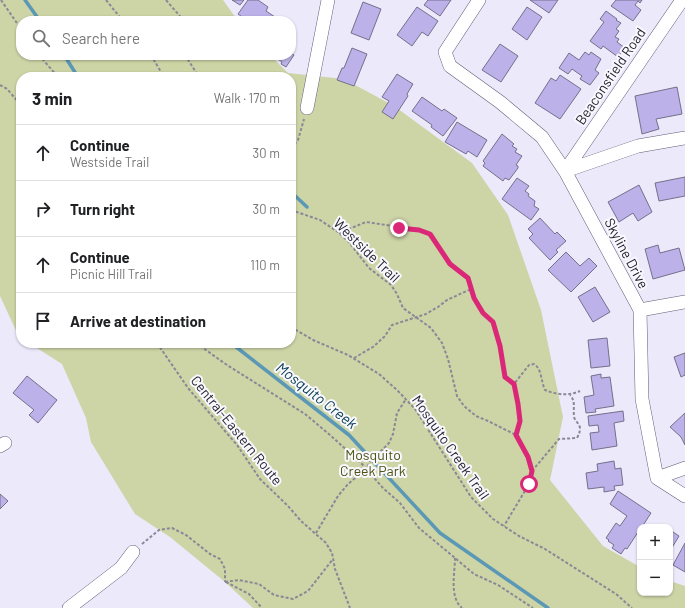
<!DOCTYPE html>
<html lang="en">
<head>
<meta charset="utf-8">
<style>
  :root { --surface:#fff; --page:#f6f6f6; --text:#202124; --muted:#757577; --line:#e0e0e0 }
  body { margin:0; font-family:Barlow,sans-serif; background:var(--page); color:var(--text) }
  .controls { position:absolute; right:12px; bottom:12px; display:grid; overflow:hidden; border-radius:8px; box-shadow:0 1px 3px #0004 }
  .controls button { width:36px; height:36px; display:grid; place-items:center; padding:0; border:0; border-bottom:1px solid var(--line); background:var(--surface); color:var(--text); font:20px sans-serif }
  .stop { position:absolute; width:12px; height:12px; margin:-9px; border:3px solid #db2777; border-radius:50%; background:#fff }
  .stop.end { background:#db2777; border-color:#fff; box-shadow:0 1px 4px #0008 }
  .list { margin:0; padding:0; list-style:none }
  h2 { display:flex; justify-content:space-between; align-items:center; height:52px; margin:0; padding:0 16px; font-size:17px }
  h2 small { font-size:13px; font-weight:400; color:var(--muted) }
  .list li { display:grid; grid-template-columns:26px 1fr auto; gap:12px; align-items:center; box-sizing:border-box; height:56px; padding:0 16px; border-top:1px solid var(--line) }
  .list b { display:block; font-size:15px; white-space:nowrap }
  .list p { margin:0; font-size:13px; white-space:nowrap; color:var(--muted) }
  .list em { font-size:13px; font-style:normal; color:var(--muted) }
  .icon { flex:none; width:22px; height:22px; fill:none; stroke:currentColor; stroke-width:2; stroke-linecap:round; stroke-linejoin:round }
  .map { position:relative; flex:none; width:685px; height:608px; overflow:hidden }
  .search { position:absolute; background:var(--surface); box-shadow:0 1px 3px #0004; left:16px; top:16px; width:280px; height:44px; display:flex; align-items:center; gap:10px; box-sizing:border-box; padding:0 14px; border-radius:16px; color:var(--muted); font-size:15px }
  .panel { position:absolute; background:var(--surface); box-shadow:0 1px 3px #0004; left:16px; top:72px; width:280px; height:276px; border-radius:16px }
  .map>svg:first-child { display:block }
  .green { fill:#cdd4a6 }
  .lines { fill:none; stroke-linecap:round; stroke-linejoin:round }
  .stream { stroke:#5b98b6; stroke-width:3.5 }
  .building { fill:#bcb1e8; stroke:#75708b }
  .street-casing { stroke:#615d77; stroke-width:14 }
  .path { stroke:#8a8896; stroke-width:2; stroke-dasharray:3 2; stroke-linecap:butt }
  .street { stroke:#fff; stroke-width:13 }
  .route { stroke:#db2777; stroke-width:5 }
  .labels { text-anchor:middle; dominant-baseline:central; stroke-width:4; stroke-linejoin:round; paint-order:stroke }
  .street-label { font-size:14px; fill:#24222d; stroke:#f9f8fe }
  .park-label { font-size:14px; fill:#4d5312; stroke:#f9f8fe }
  .water-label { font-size:15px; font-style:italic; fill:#053c51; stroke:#f9f8fe }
</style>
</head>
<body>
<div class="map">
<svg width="685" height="608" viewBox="0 0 685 608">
  <rect width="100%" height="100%" fill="#ece9fb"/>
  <path class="green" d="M0 0H223L238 21H21V55H270L288 73 344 79 394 106 472 163 508 215 541 310 563 417 550 480 603 546 640 567V593H670V581L685 586V608H253L225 582 170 537 135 514 91 442 86 418 62 364 29 343H291V77H21V338L19 337 0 296Z"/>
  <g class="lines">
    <path class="stream" d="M25 0 40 21
      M64 55 78 77
      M291 192 307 207
      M231 343 349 435 440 533 548 608"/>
  </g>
  <path class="building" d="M232 0H244L240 5Z
    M248 0H258L268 7 266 11 278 19 277 21H248L238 14Z
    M428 0H451L440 16 424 5Z
    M530 0H558L549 13Z
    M616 0H642L640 3 638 1 635 5 641 10 633 21 611 6Z
    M363 2 381 9 369 40 351 33Z
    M417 7 438 21 428 36 422 32 412 46 397 35Z
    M527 7 542 17 527 40 512 29Z
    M606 11 617 19 616 20 621 23 616 29 619 31 615 37 619 39 617 42 625 48 618 57 603 46 601 49 590 41 604 22 600 19Z
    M500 44 518 56 501 82 482 70Z
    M352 48 367 54 354 86 337 80 342 68H344Z
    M585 52 589 55 591 52 601 59 595 70 599 73 590 85 580 79 582 76 572 69 568 74 559 68 569 53 579 60Z
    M291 53 294 55 286 67 281 64 282 62 272 55H291Z
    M397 74 413 84 407 94 408 96 393 119 382 112 389 101 382 97Z
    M560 75 581 89 560 119 535 103 551 78 556 81Z
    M677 87 682 114 656 119 659 129 642 134 635 96Z
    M422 97 442 111 444 109 457 118 443 136 431 127 432 125 412 111Z
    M457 122 487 140 477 157 468 151 466 154 445 142Z
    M502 134 514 144 512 146 517 149 515 152 522 156 516 165 518 166V168L509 180 505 178 503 181 483 166 485 163 483 161Z
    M685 177V196L659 201 655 183Z
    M517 178 529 186 525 191 529 194 528 196 535 201 534 206 539 209 531 220 502 199Z
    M639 185 652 212 638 221 633 213 619 222 608 202Z
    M540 218 555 234 557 232 566 241 556 250 558 252 550 260 529 238 533 234 528 229Z
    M658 245 660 253 679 248 685 270 653 279 645 249Z
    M566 252 580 266 589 258 597 266 571 292 548 270Z
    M595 287 610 312 593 322 578 297Z
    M607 338 610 366 591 368 588 340Z
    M685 353V375L681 377 674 357Z
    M601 374V378L610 377 614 406 595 409 596 412 586 413 584 397 594 395 591 376Z
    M27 376 57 400 38 423 29 415 34 410 13 393Z
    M623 411 624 421 614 423 617 446 592 450 590 433 599 432 598 425 589 426 588 416Z
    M685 413V445L681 437 670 427Z
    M614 461 615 469 621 468 623 485 614 486 615 490 604 492V487L588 489 586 473 598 471 597 464Z
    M618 491 651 513 642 527H640V529L627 549 625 548 621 554 612 548 614 545 608 541 609 540 606 538 616 523 620 526 627 516 610 504Z
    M0 494 8 501 0 509Z
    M670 530 679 536 670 551Z
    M685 543V572L673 565Z"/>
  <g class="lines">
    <g class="street-casing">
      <path id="street" d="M479 0 445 52 450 66 500 102 542 137 565 171 640 310 642 399 657 478 685 496
        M307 108 328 0
        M565 171 682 0
        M565 171 638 146 685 138
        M640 310 685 302
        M0 446 5 443
        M657 478 685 468
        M69 608 121 568 133 552"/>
    </g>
    <path class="path" d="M1 0 21 29
      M106 0 123 21
      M166 0 184 21
      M39 55 58 77
      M151 55 164 77
      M185 55 199 77
      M0 85 7 89 21 105
      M291 148 298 140 304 119
      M291 210 320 220 338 232 348 241 369 268 391 285 397 294 403 308 431 328 442 343 448 359 457 396 464 406 476 416 488 421 516 435 528 457 532 471 529 484 504 526
      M339 233 366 222 419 230 430 234 450 264 468 278 475 298 483 313 493 321 500 346 505 377 514 384 529 365 534 364C542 369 541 382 545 390 557 395 568 396 580 391
      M291 327 313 340 348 355 379 374 398 391 415 409 471 497 493 519 519 536 545 549 616 594 632 608
      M157 343 188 388 237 445 260 479 288 506 301 521 326 543 332 553 335 569 350 608
      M196 343 227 365 305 414 330 435 362 464 383 488 400 503 419 528 455 558 474 574 498 585 533 608
      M354 358 373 347 385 336 392 325 426 314 438 307 447 300 471 289
      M514 384 520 421 516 435
      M532 471 559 439 577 438C579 434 580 432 580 428 579 423 575 421 574 417 573 409 576 401 570 395
      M316 533 338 496 348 484 366 469 370 462 389 443 393 434 397 413 406 399
      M142 544 159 530 172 528 186 535 210 554 220 559 225 569V582
      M455 558C455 573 449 597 462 608
      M225 582 239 580 259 584 274 595 293 599 308 591 333 559
      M226 582 249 594 262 608"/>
    <use href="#street" class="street"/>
  </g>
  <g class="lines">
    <path class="route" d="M399 228 419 230 430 234 450 264 468 278 474 298 483 313 493 322 500 346 505 377 514 384 518 404 520 421 516 435 528 457 532 471 529 484"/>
  </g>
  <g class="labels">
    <g class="street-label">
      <text transform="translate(610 76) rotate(-56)">Beaconsfield Road</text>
      <text transform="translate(367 250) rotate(44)">Westside Trail</text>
      <text transform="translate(627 253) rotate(62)">Skyline Drive</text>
      <text transform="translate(237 430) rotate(51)">Central-Eastern Route</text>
      <text transform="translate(451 447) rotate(55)">Mosquito Creek Trail</text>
    </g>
    <g class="park-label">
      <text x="373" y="454">Mosquito<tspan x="373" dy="16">Creek Park</tspan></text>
    </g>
    <g class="water-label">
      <text transform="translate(317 395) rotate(38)">Mosquito Creek</text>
    </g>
  </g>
</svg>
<div class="controls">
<button>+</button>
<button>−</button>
</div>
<div class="stop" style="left:529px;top:484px"></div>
<div class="stop end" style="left:399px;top:228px"></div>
<div class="search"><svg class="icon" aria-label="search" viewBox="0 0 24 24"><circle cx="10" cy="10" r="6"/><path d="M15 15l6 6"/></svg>Search here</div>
<section class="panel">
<h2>3 min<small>Walk · 170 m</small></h2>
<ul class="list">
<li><svg class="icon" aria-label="ahead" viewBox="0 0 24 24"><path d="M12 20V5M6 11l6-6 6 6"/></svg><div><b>Continue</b><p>Westside Trail</p></div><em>30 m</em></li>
<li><svg class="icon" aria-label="right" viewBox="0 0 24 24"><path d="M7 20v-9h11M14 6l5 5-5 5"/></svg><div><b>Turn right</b></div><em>30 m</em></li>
<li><svg class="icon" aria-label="ahead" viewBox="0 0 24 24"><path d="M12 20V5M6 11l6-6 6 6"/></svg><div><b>Continue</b><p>Picnic Hill Trail</p></div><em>110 m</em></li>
<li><svg class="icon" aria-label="arrive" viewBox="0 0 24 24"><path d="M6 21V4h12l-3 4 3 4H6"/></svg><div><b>Arrive at destination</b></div></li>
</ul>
</section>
</div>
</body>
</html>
